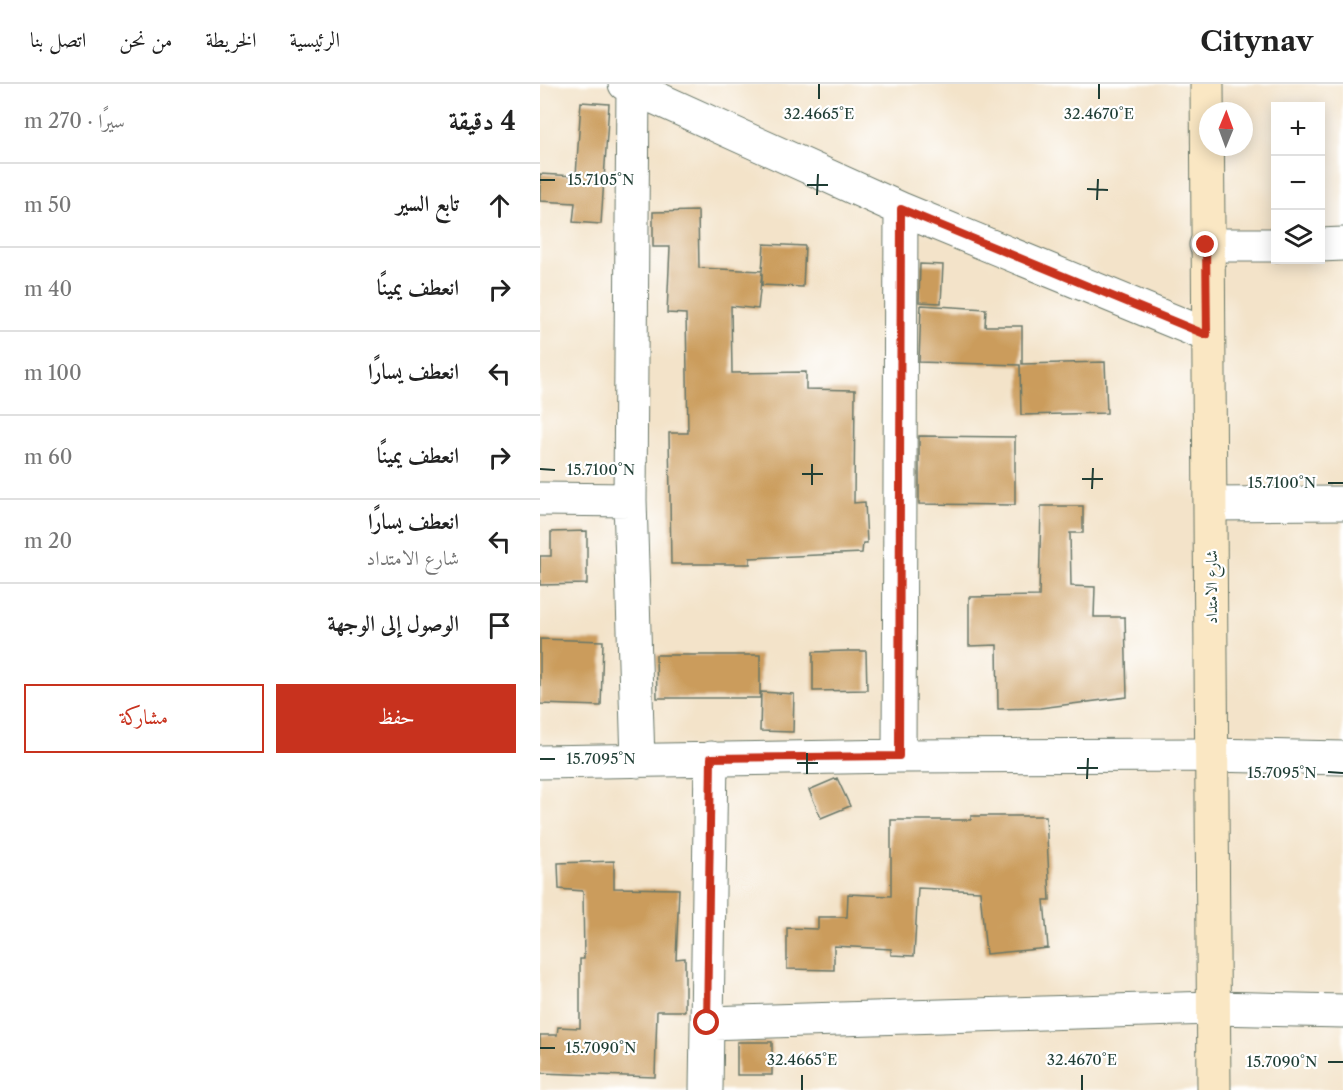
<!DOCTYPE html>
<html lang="ar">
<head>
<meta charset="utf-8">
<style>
  :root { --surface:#fff; --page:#f2f2f2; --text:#222; --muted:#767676; --line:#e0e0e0; --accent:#c8321e }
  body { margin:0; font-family:"Libre Caslon Text",Amiri,serif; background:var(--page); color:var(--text); direction:rtl }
  .controls { position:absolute; right:18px; top:18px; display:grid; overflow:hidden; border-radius:0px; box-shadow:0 3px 15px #0003 }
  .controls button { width:54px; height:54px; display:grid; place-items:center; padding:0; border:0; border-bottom:2px solid var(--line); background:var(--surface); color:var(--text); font:30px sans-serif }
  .compass { position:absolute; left:659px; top:18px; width:54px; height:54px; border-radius:50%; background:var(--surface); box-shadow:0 3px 15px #0003; rotate:1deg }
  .stop { position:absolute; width:18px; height:18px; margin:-14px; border:4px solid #c8321e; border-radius:50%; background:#fff }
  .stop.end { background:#c8321e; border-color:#fff; box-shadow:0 2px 6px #0008 }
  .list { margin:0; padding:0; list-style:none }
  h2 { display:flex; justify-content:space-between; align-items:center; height:78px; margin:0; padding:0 24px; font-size:26px }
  h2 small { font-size:20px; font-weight:400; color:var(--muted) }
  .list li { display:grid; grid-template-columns:39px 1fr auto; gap:18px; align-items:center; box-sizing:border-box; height:84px; padding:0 24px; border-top:2px solid var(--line) }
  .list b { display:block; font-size:22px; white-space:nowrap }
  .list p { margin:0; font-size:20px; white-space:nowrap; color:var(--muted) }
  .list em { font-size:20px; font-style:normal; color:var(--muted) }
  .actions { display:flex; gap:12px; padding:18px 24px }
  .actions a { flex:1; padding:14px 0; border:2px solid var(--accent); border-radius:0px; text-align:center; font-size:21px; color:var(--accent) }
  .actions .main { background:var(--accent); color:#fff }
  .icon { flex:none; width:33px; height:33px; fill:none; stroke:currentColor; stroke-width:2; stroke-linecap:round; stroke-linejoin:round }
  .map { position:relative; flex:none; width:803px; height:1006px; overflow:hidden; direction:ltr }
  header { display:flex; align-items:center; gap:36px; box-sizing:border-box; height:84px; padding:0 30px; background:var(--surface); border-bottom:2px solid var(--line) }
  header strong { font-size:28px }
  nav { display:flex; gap:33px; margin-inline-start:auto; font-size:21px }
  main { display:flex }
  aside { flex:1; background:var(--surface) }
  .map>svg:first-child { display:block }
  .building { fill:#cb9c5b }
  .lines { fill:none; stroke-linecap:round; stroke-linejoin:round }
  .street-casing { stroke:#697768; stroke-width:35 }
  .secondary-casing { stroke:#697768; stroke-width:35 }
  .street { stroke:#fff; stroke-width:33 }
  .secondary { stroke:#fae7c3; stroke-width:33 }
  .route { stroke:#c8321e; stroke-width:8 }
  .ticks { fill:none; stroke:#1f3d34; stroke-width:2 }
  .labels { text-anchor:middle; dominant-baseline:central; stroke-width:4.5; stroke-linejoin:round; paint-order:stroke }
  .street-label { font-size:16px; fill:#1f3d34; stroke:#fff }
  .ticks-label { font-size:15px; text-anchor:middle; fill:#1f3d34; stroke:#fff; stroke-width:4.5; stroke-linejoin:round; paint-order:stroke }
</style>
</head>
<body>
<header>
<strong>Citynav</strong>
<nav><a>الرئيسية</a><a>الخريطة</a><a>من نحن</a><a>اتصل بنا</a></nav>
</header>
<main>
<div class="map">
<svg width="803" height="1006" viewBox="0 0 803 1006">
  <rect width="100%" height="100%" fill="#fff"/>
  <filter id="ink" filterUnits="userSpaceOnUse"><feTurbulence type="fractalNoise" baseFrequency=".0167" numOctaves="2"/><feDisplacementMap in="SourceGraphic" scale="12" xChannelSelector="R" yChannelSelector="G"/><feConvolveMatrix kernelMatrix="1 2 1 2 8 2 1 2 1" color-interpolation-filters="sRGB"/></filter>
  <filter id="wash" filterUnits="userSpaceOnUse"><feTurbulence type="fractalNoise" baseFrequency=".008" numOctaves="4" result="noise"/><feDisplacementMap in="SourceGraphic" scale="24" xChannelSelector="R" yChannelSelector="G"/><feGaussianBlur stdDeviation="1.35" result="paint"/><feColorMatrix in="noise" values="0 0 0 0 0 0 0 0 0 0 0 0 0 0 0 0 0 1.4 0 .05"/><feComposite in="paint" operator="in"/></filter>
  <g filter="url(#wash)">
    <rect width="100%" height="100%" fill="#f3e3c9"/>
    <g id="blocks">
      <path class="building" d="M41 18 69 20 61 140 33 138 35 119 0 117V90L36 92Z
        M158 127 159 184 222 187 224 160 265 162 263 203 222 201V188L218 225 191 222 192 289 266 288V305L315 306 314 419 325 418 327 459H323L322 469 210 474V480H131L129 349H148L146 230 127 229 130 163H113V128Z
        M380 180 403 181 401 219 379 218Z
        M381 221 446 225 445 242H482V280L565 278 567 329 481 331 480 281 379 278Z
        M379 352 475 353V421L379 420Z
        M501 422H543V449H530L531 502 555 503 554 533H585L587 613 500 624 458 625 457 561 429 562V513L499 512Z
        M47 447V500L0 501V472H11V448Z
        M0 555 63 557 61 622 0 620Z
        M307 567H326L327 606 273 607V568Z
        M116 571H220V614H117Z
        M221 608 254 610 253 648 220 647Z
        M297 694 310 722 281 734 269 706Z
        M431 732H506L510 816H504L508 864 446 870 440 807 378 804 374 872 351 871V865L294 862V886L247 885V844L278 845V833H307L308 810 351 812V736H431Z
        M74 777V804L139 805 136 875 145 874V927H117L115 993 0 989V951H17L18 943 40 944V875H44L43 807 19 805 18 779Z
        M197 958H232V991H197Z"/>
    </g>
  </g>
  <g filter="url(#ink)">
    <use href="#blocks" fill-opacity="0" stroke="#697768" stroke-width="1.5"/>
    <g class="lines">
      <g class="street-casing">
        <path id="street" d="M85 0 361 125 667 251
          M93 0 90 416 98 677
          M666 161H736
          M780 161 803 160
          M0 415 90 416
          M671 420 803 419
          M359 672 361 125
          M0 678 359 672 670 671 803 674
          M167 939 673 924 803 927
          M166 1006 171 674"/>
      </g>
      <g class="secondary-casing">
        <path id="secondary" d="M667 0 674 1006"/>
      </g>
      <use href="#street" class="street"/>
      <use href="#secondary" class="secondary"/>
    </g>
  </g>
  <g class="lines" filter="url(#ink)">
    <path class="route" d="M167 939 171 674 359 672 361 125 667 251 666 161"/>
  </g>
  <path class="ticks" d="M279 15V0M559 15V0M0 96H15M267 101H288M547 105 568 106M277 111 278 90M557 116 558 95M0 385 15 386M262 390H283M542 395H563M788 399H803M272 401V380M552 405 553 384M0 675H15M257 679H278M537 684H558M788 688 803 689M267 690V669M547 695 548 674M0 964H15M788 978H803M262 1006V991M542 1006V991"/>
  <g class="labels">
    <g class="street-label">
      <text transform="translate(671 503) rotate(-90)">شارع الامتداد</text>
    </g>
  </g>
  <g class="ticks-label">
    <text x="279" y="35">32.4665°E</text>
    <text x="559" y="35">32.4670°E</text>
    <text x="61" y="101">15.7105°N</text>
    <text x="61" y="391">15.7100°N</text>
    <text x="742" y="404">15.7100°N</text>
    <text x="61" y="680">15.7095°N</text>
    <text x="742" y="694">15.7095°N</text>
    <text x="61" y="969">15.7090°N</text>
    <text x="262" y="981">32.4665°E</text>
    <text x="542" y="981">32.4670°E</text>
    <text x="742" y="983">15.7090°N</text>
  </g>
</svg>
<div class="controls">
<button>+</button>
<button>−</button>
<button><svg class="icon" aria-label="layers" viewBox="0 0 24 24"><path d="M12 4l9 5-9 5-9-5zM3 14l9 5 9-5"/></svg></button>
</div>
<svg class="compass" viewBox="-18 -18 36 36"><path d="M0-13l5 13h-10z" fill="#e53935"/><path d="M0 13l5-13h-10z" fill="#767676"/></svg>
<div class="stop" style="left:167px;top:939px"></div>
<div class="stop end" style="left:666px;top:161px"></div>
</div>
<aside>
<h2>4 دقيقة<small>سيرًا · 270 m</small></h2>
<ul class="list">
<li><svg class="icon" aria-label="ahead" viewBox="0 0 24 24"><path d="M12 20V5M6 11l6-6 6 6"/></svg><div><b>تابع السير</b></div><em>50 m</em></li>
<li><svg class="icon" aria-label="right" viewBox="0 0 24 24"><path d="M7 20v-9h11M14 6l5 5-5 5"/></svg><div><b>انعطف يمينًا</b></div><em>40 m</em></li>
<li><svg class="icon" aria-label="left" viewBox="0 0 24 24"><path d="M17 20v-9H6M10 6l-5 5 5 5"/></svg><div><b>انعطف يسارًا</b></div><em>100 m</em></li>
<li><svg class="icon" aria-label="right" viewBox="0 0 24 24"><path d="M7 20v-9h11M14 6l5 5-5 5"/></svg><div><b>انعطف يمينًا</b></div><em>60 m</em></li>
<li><svg class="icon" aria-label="left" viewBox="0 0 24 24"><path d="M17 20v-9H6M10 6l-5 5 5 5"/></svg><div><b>انعطف يسارًا</b><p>شارع الامتداد</p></div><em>20 m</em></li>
<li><svg class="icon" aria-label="arrive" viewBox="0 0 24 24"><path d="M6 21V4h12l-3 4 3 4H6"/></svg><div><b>الوصول إلى الوجهة</b></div></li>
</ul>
<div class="actions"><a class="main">حفظ</a><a>مشاركة</a></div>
</aside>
</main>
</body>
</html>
